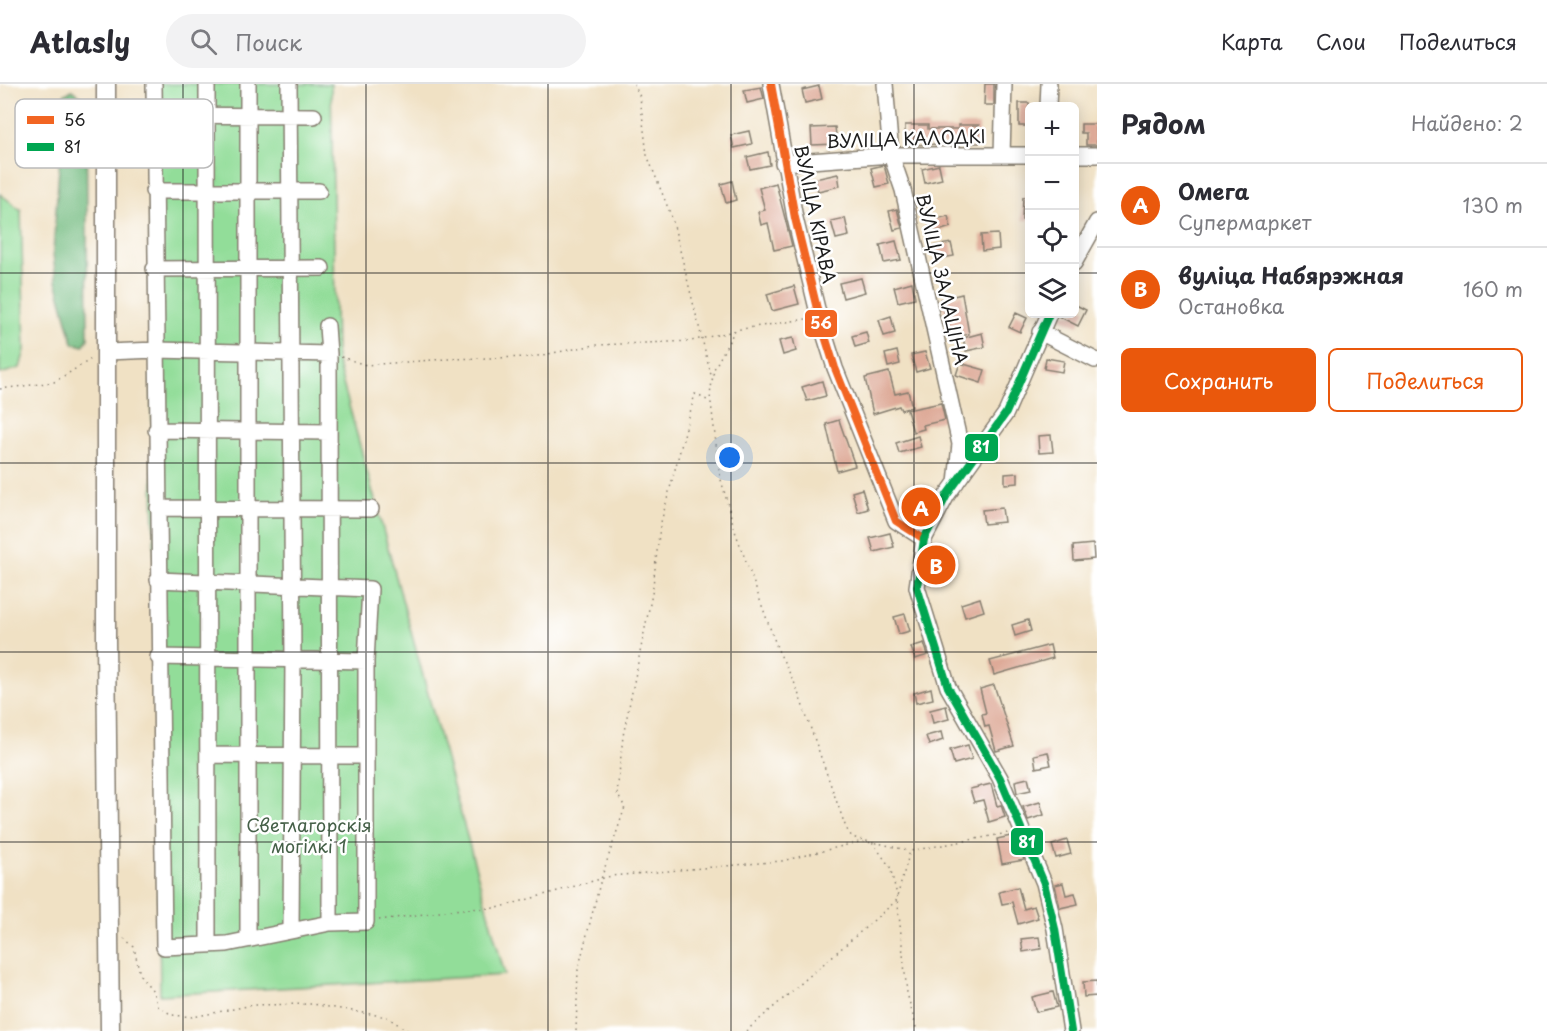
<!DOCTYPE html>
<html lang="ru">
<head>
<meta charset="utf-8">
<style>
  :root { --surface:#fff; --page:#f2f2f3; --text:#2b2b33; --muted:#7c7c81; --line:#e1e1e2; --accent:#ea580c }
  body { margin:0; font-family:"Playpen Sans",sans-serif; background:var(--page); color:var(--text) }
  .controls { position:absolute; right:18px; top:18px; display:grid; overflow:hidden; border-radius:9px; box-shadow:0 3px 15px #0003 }
  .controls button { width:54px; height:54px; display:grid; place-items:center; padding:0; border:0; border-bottom:2px solid var(--line); background:var(--surface); color:var(--text); font:30px sans-serif }
  .you { position:absolute; left:730px; top:374px; width:21px; height:21px; margin:-15px; border:4px solid #fff; border-radius:50%; background:#1a73e8; box-shadow:0 0 0 9px #1a73e833 }
  .badge { display:grid; place-items:center; width:39px; height:39px; border-radius:50%; background:var(--accent); color:#fff; font-size:20px; font-weight:700 }
  .pin { position:absolute; translate:-50% -50%; border:3px solid #fff; box-shadow:0 2px 6px #0006 }
  .list { margin:0; padding:0; list-style:none }
  h2 { display:flex; justify-content:space-between; align-items:center; height:78px; margin:0; padding:0 24px; font-size:26px }
  h2 small { font-size:20px; font-weight:400; color:var(--muted) }
  .list li { display:grid; grid-template-columns:39px 1fr auto; gap:18px; align-items:center; box-sizing:border-box; height:84px; padding:0 24px; border-top:2px solid var(--line) }
  .list b { display:block; font-size:22px; white-space:nowrap }
  .list p { margin:0; font-size:20px; white-space:nowrap; color:var(--muted) }
  .list em { font-size:20px; font-style:normal; color:var(--muted) }
  .actions { display:flex; gap:12px; padding:18px 24px }
  .actions a { flex:1; padding:14px 0; border:2px solid var(--accent); border-radius:9px; text-align:center; font-size:21px; color:var(--accent) }
  .actions .main { background:var(--accent); color:#fff }
  .icon { flex:none; width:33px; height:33px; fill:none; stroke:currentColor; stroke-width:2; stroke-linecap:round; stroke-linejoin:round }
  .map { position:relative; flex:none; width:1097px; height:947px; overflow:hidden }
  header { display:flex; align-items:center; gap:36px; box-sizing:border-box; height:84px; padding:0 30px; background:var(--surface); border-bottom:2px solid var(--line) }
  header strong { font-size:28px }
  nav { display:flex; gap:33px; margin-inline-start:auto; font-size:21px }
  .search { width:420px; height:54px; background:var(--page); display:flex; align-items:center; gap:15px; box-sizing:border-box; padding:0 21px; border-radius:33px; color:var(--muted); font-size:22px }
  main { display:flex }
  aside { flex:1; background:var(--surface) }
  .map>svg:first-child { display:block }
  .green { fill:#92dd99; stroke:#577c5a; stroke-width:1.5 }
  .forest { fill:#75bc81; stroke:#486c4e; stroke-width:1.5 }
  .building { fill:#deaa98 }
  .lines { fill:none; stroke-linecap:round; stroke-linejoin:round }
  .minor-casing { stroke:#867e70; stroke-width:18 }
  .major-casing { stroke:#867e70; stroke-width:21 }
  .path { stroke:#867e70; stroke-width:1.5; stroke-dasharray:1.5 4.5; stroke-linecap:butt }
  .minor { stroke:#fff; stroke-width:15 }
  .major { stroke:#fff; stroke-width:18 }
  .bus-1-casing { stroke:#fff; stroke-width:12 }
  .bus-2-casing { stroke:#fff; stroke-width:12 }
  .bus-1 { stroke:#f26522; stroke-width:8 }
  .bus-2 { stroke:#00a651; stroke-width:8 }
  .grid { fill:none; stroke:#1c1c1c; stroke-width:1.5; stroke-opacity:0.55 }
  .labels { text-anchor:middle; dominant-baseline:central; stroke-width:5; stroke-linejoin:round; paint-order:stroke }
  .street-label { font-size:18px; fill:#1c1c1c; stroke:#fff }
  .park-label { font-size:18px; fill:#456048; stroke:#fff }
  .key { fill:#fff; stroke:#bbb; stroke-width:1.5 }
  .key-label { font-size:16px; fill:#1c1c1c }
  .line-badge { stroke:#fff; stroke-width:2 }
  .badge-label { font-size:16px; text-anchor:middle; font-weight:bold; fill:#fff }
</style>
</head>
<body>
<header>
<strong>Atlasly</strong>
<div class="search"><svg class="icon" aria-label="search" viewBox="0 0 24 24"><circle cx="10" cy="10" r="6"/><path d="M15 15l6 6"/></svg>Поиск</div>
<nav><a>Карта</a><a>Слои</a><a>Поделиться</a></nav>
</header>
<main>
<div class="map">
<svg width="1097" height="947" viewBox="0 0 1097 947">
  <rect width="100%" height="100%" fill="#fff"/>
  <filter id="ink" filterUnits="userSpaceOnUse"><feTurbulence type="fractalNoise" baseFrequency=".0167" numOctaves="2"/><feDisplacementMap in="SourceGraphic" scale="12" xChannelSelector="R" yChannelSelector="G"/><feConvolveMatrix kernelMatrix="1 2 1 2 8 2 1 2 1" color-interpolation-filters="sRGB"/></filter>
  <filter id="wash" filterUnits="userSpaceOnUse"><feTurbulence type="fractalNoise" baseFrequency=".008" numOctaves="4" result="noise"/><feDisplacementMap in="SourceGraphic" scale="24" xChannelSelector="R" yChannelSelector="G"/><feGaussianBlur stdDeviation="1.35" result="paint"/><feColorMatrix in="noise" values="0 0 0 0 0 0 0 0 0 0 0 0 0 0 0 0 0 1.4 0 .05"/><feComposite in="paint" operator="in"/></filter>
  <g filter="url(#wash)">
    <rect width="100%" height="100%" fill="#f0e1c4"/>
    <path class="green" d="M148 0H331L336 274 505 891 160 911Z
      M0 110 21 126 25 266 20 284 0 290Z"/>
    <path class="forest" d="M72 6 86 17 88 255 83 262 73 259 56 197 53 169 64 11Z"/>
    <g id="blocks">
      <path class="building" d="M985 0H994V21H984Z
        M819 2 822 15 805 19 802 6Z
        M761 3 764 15 747 19 744 6Z
        M1019 19H1029V42H1019Z
        M1081 40H1096L1097 61H1086V49H1081Z
        M905 41H928V45H958V41H979V59L905 61Z
        M835 43 837 60 812 61 811 44Z
        M749 47 752 60 734 64 731 51Z
        M768 68 770 81 750 85 747 73Z
        M884 81 889 100 876 103 871 84Z
        M939 81 942 95 925 99 922 85Z
        M838 90 840 102 818 107 815 95Z
        M732 97 736 116 726 119 721 100Z
        M776 99 792 162 774 166 768 139 761 141 758 128 765 126 759 104Z
        M1023 113H1029V136H1022Z
        M897 125 902 144 894 146 889 127Z
        M948 132 951 143 932 149 928 137Z
        M845 134 849 152 836 155 831 137Z
        M998 150 999 165 982 167 981 151Z
        M896 157 901 176 884 179 880 161Z
        M951 159 954 172 937 175 934 162Z
        M861 194 865 208 843 214 839 199Z
        M912 198 915 214 898 218 894 203Z
        M794 202 799 220 772 227 767 210Z
        M962 210 969 250 952 254 941 215Z
        M1074 220 1086 226 1078 242 1058 232 1059 230H1074Z
        M1016 229 1027 234 1020 248 1009 243Z
        M891 232 895 249 884 252 879 236Z
        M866 248 869 259 855 263 852 252Z
        M982 249 985 263 966 267 963 254Z
        M793 254 796 267 783 271 779 257Z
        M897 267 900 280 888 283 885 270Z
        M925 268 930 284 916 288 911 271Z
        M1046 274 1064 277 1062 288 1044 285Z
        M960 279 985 286 981 299 956 291Z
        M889 288 895 310 908 307 912 323 901 326 899 322 873 330 865 294Z
        M822 297 826 312 807 317 802 303Z
        M941 319 945 336 923 341 924 345 913 348 907 326Z
        M839 336 855 382 837 387 826 340Z
        M1051 351 1053 368 1039 369 1038 352Z
        M918 352 921 363 899 369 896 359Z
        M1018 389V399L1005 400V390Z
        M862 405 868 425 858 428 852 408Z
        M911 408 930 417 924 429 906 417Z
        M1002 424 1004 438 984 440 982 426Z
        M890 449 894 463 874 468 870 454Z
        M1093 460 1094 475 1074 477 1073 462Z
        M980 514 984 527 965 533 961 520Z
        M905 530 910 547 899 550 894 533Z
        M1028 536 1031 547 1015 552 1012 541Z
        M924 559 928 571 915 575 911 563Z
        M1050 561 1053 574 994 591 990 577Z
        M994 601 1014 662 996 667 989 642 985 643 982 630 986 629 980 605Z
        M931 604 933 615 916 619 914 609Z
        M946 622 949 635 933 639 930 626Z
        M941 648 943 656 929 661 926 652Z
        M968 661 972 675 954 680 950 666Z
        M1048 668 1051 681 1036 684 1034 671Z
        M1028 694 1031 706 1017 709 1015 697Z
        M991 700 997 722 1001 721 1005 733 989 738 983 716 974 718 970 705Z
        M1040 718 1044 731 1028 736 1023 723Z
        M1011 752 1014 767 1020 766 1024 776 1002 780 997 755Z
        M1067 756 1071 770 1056 774 1052 761Z
        M1063 799 1066 811 1075 809 1078 820 1060 824 1055 801Z
        M1018 803 1024 825 1034 822 1038 834 1018 840 1012 818 1002 820 999 808Z
        M1039 853 1041 865 1023 868 1021 855Z
        M1097 897V912L1084 913 1083 898Z
        M1053 908 1057 923 1036 928 1032 913Z"/>
    </g>
  </g>
  <g filter="url(#ink)">
    <use href="#blocks" fill-opacity="0" stroke="#867e70" stroke-width="1.5"/>
    <g class="lines">
      <g class="minor-casing">
        <path id="minor" d="M154 0 164 863 227 860 330 839 366 838V577L370 505 158 496
          M207 0 208 859
          M248 0V854
          M289 0 293 576 291 845
          M771 0 795 134 819 233 835 284 896 437 924 455
          M885 0 891 71 903 106 960 360 956 399
          M1048 22 1049 0
          M154 31 314 32
          M1002 71 1004 0
          M1074 71H1097
          M783 79 891 71H1030
          M153 107H319
          M1074 179 1097 138
          M154 185 322 184
          M1049 230 1006 329 947 411 924 455 917 503 948 603 1000 694 1044 799 1055 845 1071 947
          M327 242 329 270 330 839
          M1040 248 1095 276
          M107 268 156 266 329 270
          M156 346 329 348
          M158 424 371 425
          M158 573 366 577
          M209 671 366 672"/>
      </g>
      <g class="major-casing">
        <path id="major" d="M106 0V556L110 947"/>
      </g>
      <path class="path" d="M634 0 640 13 647 71 672 134 712 295
        M806 235 735 246 714 285 710 311 720 392 735 447 778 566 795 600 846 744 852 753 873 759 890 783 897 811 907 909 917 947
        M341 273 366 281 446 275 532 273 595 261 691 257 734 247
        M0 305 54 298 93 274
        M379 836 462 825 497 824 611 792 782 777 859 758 878 759 910 767
        M124 854 134 863 140 891 153 907 158 922 172 931 193 933 253 921 312 920 387 933 408 947
        M576 947 578 886 601 795 625 723 617 710 623 652 652 510 660 442 695 310 709 317
        M746 947 896 817 910 767 1008 749"/>
      <use href="#minor" class="minor"/>
      <use href="#major" class="major"/>
      <g class="bus-1-casing">
        <path id="bus-1" d="M771 0 795 134 819 233 835 284 896 437 924 455"/>
      </g>
      <g class="bus-2-casing">
        <path id="bus-2" d="M1049 230 1006 329 947 411 924 455 917 503 948 603 1000 694 1044 799 1055 845 1071 947"/>
      </g>
      <use href="#bus-1" class="bus-1"/>
      <use href="#bus-2" class="bus-2"/>
    </g>
  </g>
  <path class="grid" d="M183 0V947M366 0V947M548 0V947M731 0V947M914 0V947M0 189H1030M1074 189H1097M0 379H1097M0 568H1097M0 758H1097"/>
  <g class="labels">
    <g class="street-label">
      <text transform="translate(906 54) rotate(-2)">ВУЛІЦА КАЛОДКІ</text>
      <text transform="translate(816 130) rotate(78)">ВУЛІЦА КІРАВА</text>
      <text transform="translate(943 195) rotate(77)">ВУЛІЦА ЗАЛАЦІНА</text>
    </g>
    <g class="park-label">
      <text x="309" y="740">Светлагорскія<tspan x="309" dy="21">могілкі 1</tspan></text>
    </g>
  </g>
  <rect x="15" y="15" width="198" height="69" rx="9" class="key"/>
  <rect x="27" y="32" width="27" height="8" fill="#f26522"/>
  <rect x="27" y="59" width="27" height="8" fill="#00a651"/>
  <g class="key-label">
    <text x="64" y="42">56</text>
    <text x="64" y="69">81</text>
  </g>
  <g class="line-badge">
    <rect x="804" y="225" width="34" height="29" rx="6" fill="#f26522"/>
    <rect x="964" y="349" width="35" height="29" rx="6" fill="#00a651"/>
    <rect x="1010" y="743" width="34" height="29" rx="6" fill="#00a651"/>
  </g>
  <g class="badge-label">
    <text x="821" y="245">56</text>
    <text x="981" y="369">81</text>
    <text x="1027" y="764">81</text>
  </g>
</svg>
<div class="controls">
<button>+</button>
<button>−</button>
<button><svg class="icon" aria-label="locate" viewBox="0 0 24 24"><circle cx="12" cy="12" r="6"/><path d="M12 2v4M12 18v4M2 12h4M18 12h4"/></svg></button>
<button><svg class="icon" aria-label="layers" viewBox="0 0 24 24"><path d="M12 4l9 5-9 5-9-5zM3 14l9 5 9-5"/></svg></button>
</div>
<div class="you"></div>
<div class="pin badge" style="left:921px;top:423px">A</div>
<div class="pin badge" style="left:936px;top:481px">B</div>
</div>
<aside>
<h2>Рядом<small>Найдено: 2</small></h2>
<ul class="list">
<li><span class="badge">A</span><div><b>Омега</b><p>Супермаркет</p></div><em>130 m</em></li>
<li><span class="badge">B</span><div><b>вуліца Набярэжная</b><p>Остановка</p></div><em>160 m</em></li>
</ul>
<div class="actions"><a class="main">Сохранить</a><a>Поделиться</a></div>
</aside>
</main>
</body>
</html>
